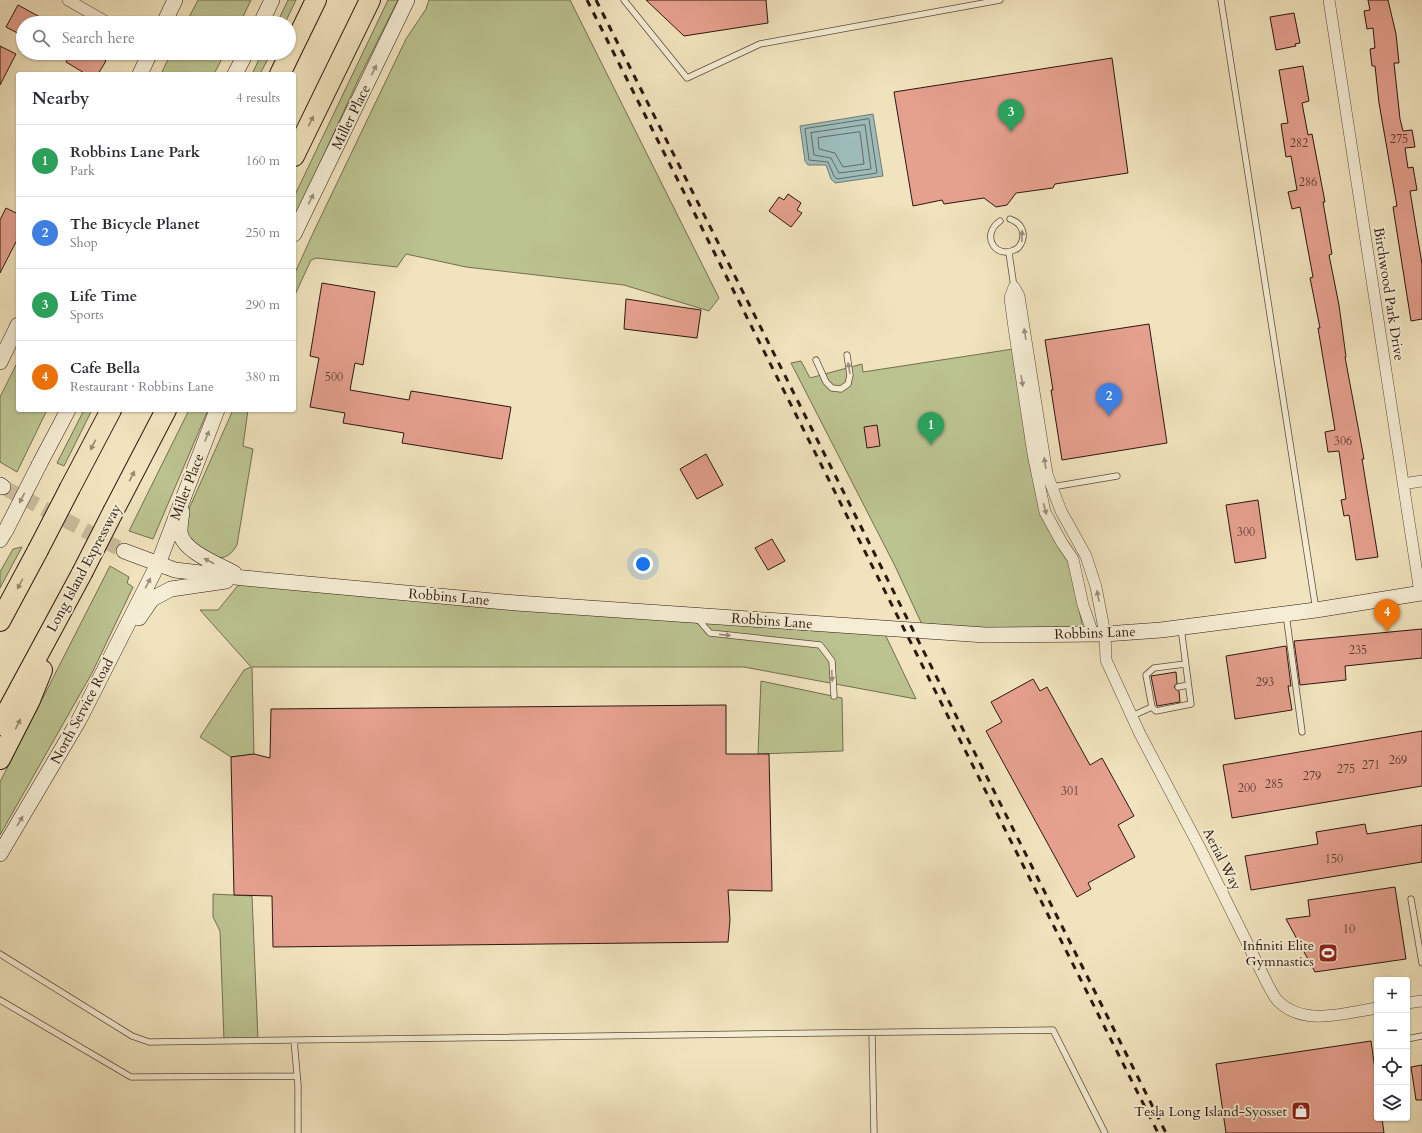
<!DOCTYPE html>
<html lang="en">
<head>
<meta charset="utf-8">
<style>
  :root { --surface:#fff; --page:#f2f2f3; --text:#2b2b33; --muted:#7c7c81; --line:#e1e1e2; --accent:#8f2418 }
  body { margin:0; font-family:Cardo,serif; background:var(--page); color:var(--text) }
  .controls { position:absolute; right:12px; bottom:12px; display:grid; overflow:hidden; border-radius:4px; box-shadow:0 1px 3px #0004 }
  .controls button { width:36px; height:36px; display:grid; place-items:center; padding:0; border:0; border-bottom:1px solid var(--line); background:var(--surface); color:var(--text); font:20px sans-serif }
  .you { position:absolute; left:643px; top:564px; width:14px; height:14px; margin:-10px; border:3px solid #fff; border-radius:50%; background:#1a73e8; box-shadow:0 0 0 6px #1a73e833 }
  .badge { display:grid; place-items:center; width:26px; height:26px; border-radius:50%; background:var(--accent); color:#fff; font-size:13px; font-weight:700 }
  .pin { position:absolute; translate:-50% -33px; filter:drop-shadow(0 1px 2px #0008) }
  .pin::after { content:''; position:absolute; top:21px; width:14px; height:12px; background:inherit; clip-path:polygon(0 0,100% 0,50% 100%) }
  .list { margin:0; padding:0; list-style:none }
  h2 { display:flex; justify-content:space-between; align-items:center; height:52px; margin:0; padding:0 16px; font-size:17px }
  h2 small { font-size:13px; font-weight:400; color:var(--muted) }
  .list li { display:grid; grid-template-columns:26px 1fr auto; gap:12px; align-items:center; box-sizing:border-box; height:72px; padding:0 16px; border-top:1px solid var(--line) }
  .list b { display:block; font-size:15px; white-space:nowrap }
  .list p { margin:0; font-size:13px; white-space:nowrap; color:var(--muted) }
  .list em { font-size:13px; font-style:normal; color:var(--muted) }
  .icon { flex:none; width:22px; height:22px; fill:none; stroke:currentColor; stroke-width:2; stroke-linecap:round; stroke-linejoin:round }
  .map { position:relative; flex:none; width:1422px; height:1133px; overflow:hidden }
  .search { position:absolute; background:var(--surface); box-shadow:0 1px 3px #0004; left:16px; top:16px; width:280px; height:44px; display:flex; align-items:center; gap:10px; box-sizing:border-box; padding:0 14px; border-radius:22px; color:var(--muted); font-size:15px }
  .panel { position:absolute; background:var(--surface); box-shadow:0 1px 3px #0004; left:16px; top:72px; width:280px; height:340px; border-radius:4px }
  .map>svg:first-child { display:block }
  .green { fill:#bbc390; stroke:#746e50 }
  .water { fill:#9dbcba; stroke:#707a76 }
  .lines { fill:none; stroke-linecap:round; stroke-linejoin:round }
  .shore { stroke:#646a65; stroke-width:1 }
  .building { fill:#e5a08e; stroke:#2c1810 }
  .secondary-tunnel { stroke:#c9ba9a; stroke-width:15; stroke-dasharray:15 8; stroke-linecap:butt }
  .lane-casing { stroke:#5d4b3b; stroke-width:7 }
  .street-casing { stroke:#5d4b3b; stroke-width:12 }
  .secondary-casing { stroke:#2c1810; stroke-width:16 }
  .highway-casing { stroke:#2c1810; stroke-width:22 }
  .lane { stroke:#f5edd4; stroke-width:5.5 }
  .street { stroke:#f5edd4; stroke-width:11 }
  .secondary { stroke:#f5edd4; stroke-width:15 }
  .highway { stroke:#f0e3bd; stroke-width:20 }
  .rail { stroke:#2c1810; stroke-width:3; stroke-dasharray:7 7; stroke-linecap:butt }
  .secondary-bridge-casing { stroke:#2c1810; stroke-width:16; stroke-linecap:butt }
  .highway-bridge-casing { stroke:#2c1810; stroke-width:22; stroke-linecap:butt }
  .secondary-bridge { stroke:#f5edd4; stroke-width:15 }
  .highway-bridge { stroke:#f0e3bd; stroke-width:20 }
  .oneway { fill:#9b8d7c }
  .oneway2 { fill:#98886f }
  .labels { text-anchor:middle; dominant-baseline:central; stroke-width:4; stroke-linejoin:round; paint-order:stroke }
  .number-label { font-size:12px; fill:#5a3a30 }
  .street-label { font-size:14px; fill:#2c1810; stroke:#f5edd4 }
  .poi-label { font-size:14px; fill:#2c1810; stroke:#f5edd4; text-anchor:end }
</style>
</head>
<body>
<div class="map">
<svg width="1422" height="1133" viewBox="0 0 1422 1133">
  <rect width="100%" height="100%" fill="#f0e3bd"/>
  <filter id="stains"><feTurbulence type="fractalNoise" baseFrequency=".005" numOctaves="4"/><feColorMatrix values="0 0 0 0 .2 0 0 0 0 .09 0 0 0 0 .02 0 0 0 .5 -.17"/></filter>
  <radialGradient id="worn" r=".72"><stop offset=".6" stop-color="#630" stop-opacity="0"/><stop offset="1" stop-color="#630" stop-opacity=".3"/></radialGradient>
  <path class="green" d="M198 0H251L240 23H186Z
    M288 0H296L285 23H277Z
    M388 0H398L359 78 294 220V197Z
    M429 0H570L719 298 709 311 624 285 466 267 406 254 397 267 316 258 311 260 294 297V275L314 231 406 39 426 9Z
    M171 53H225L214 74H161Z
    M262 53H271L260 74H252Z
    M1013 349 1040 512 1070 564 1084 634 925 631 895 566 791 363 801 361 810 378 862 364 863 372Z
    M18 361V410H47L17 472 0 462V397Z
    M84 410H92L64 466 57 463Z
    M189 410H208L153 539 129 531Z
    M233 410H248L243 446 253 449 237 545C222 571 204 551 187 539L188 511Z
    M22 547 0 588V572L13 549Z
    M110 566 129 577 127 583 133 587 92 673 0 835V782Z
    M244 578 882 628 916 699 744 667H252L254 754 231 757 200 737 244 670 251 667 200 610H218Z
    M761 681 842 698 843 751 758 754Z
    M213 894 252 896 258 1040H224L220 931 213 917Z"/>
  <path class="water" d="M873 114 883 176 835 183 831 179 826 165H808L805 161 800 126Z"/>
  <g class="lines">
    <path class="shore" d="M869 119 877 173 837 179 834 176 828 162 809 160 805 129Z
      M865 125 871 169 839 173 831 158 814 155 811 133Z
      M860 132 864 164 843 167 835 153 819 149 818 138Z"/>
  </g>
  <path class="building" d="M646 0H766L768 23 684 36Z
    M1368 0H1388L1396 34 1399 63H1394L1400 119 1403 131 1412 130 1415 147 1405 148 1408 168 1413 167 1417 190 1410 191 1422 264V319L1411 321 1393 207 1397 206 1379 103 1375 66H1372L1370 49 1375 48 1373 28 1367 29 1364 11 1370 10Z
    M18 5 51 23H23V36L6 27Z
    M1294 13 1300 43 1295 44 1296 46 1276 50 1270 17Z
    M0 46 16 54 0 85Z
    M71 53H95L106 61 98 74H86L66 62Z
    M1112 58 1128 173 1055 184 1053 188 1016 193 1007 205 996 207 984 198 944 204 942 200 913 206 894 92Z
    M1303 66 1309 101 1302 103 1308 135 1312 134 1325 202H1323L1332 254 1329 255 1339 305 1346 357H1345L1364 459H1362L1378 557 1356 560 1349 515 1344 516 1341 500 1346 499 1339 451 1328 452 1325 432 1335 430 1318 328H1320L1310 278 1313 277 1300 207 1292 209 1288 192 1297 190 1291 156 1286 157 1281 124 1288 123 1279 70Z
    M788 194 801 203 797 210 802 213 791 227 769 211 779 197 784 200Z
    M6 208 18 214V238L0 273V220Z
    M322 283 375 292 363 365 355 363 350 390 409 400 411 391 511 407 502 459 402 443 404 433 343 423 345 413 310 407 319 358 310 356Z
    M626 299 701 310 697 338 624 329Z
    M1149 324 1167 443 1062 460 1051 390H1053L1045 340Z
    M877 425 880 446 867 448 864 427Z
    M706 454 723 485 697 499 680 469Z
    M1258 500 1266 558 1235 563 1226 505Z
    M772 539 785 561 768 570 755 548Z
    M1422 629V658L1345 666 1346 680 1300 685 1294 641Z
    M1286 646 1291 686H1288L1292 710 1235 719 1226 656Z
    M1176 672 1177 683 1174 687 1179 691 1180 702 1157 706 1151 676Z
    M1033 679 1040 691 1047 687 1090 765 1102 758 1134 816 1118 825 1135 857 1088 883 1091 889 1077 897 986 731 1002 722 991 702Z
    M726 705V754H769L772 891 728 890 730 920 728 942 273 947 272 896 234 895 231 757 254 754 270 758 271 709Z
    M1422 731V786L1232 818 1223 765Z
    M1365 824 1367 834 1422 825V862L1251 890 1245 856 1318 844 1316 832Z
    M1395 887 1406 959 1315 972 1286 919 1310 916 1308 900Z
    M1371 1041 1377 1084V1118H1382L1384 1133H1226L1216 1064Z
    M1422 1065V1100H1416L1411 1067Z"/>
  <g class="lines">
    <path class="secondary-tunnel" d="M3 487 124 551"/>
    <g class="lane-casing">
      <path id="lane" d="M624 0 687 78 760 44 1000 0
        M1221 0 1316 610
        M1000 221C979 236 997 262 1018 248 1027 237 1024 224 1010 219
        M1009 253 1014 287
        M816 360 826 382 832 388 841 389 848 384 850 375 847 355
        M1052 487 1117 476
        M1286 614 1302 732
        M697 618 710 633 820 645 832 661 834 696
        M1181 628 1191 704 1156 711 1152 707 1146 675 1154 668 1185 664
        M1178 687 1188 685
        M1132 716 1152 707
        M1411 899 1422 963
        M0 954 132 1036 149 1042 1053 1030 1105 1133
        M0 1000 131 1077 297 1076
        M872 1033 874 1133
        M1407 1039 1422 1036
        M294 1040 298 1085V1133"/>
    </g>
    <g class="street-casing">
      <path id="street" d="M68 0 108 23
        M1329 0 1420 593
        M1014 287 1019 296 1047 474 1061 511 1086 556 1096 587 1105 634 1106 660 1140 734 1200 848 1268 985C1271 990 1274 997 1278 1001 1304 1027 1345 1013 1377 1008
        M1014 287 1010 298 1014 328 1033 454 1045 512 1062 543 1073 559 1083 605 1093 634
        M1403 484 1422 481
        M1407 1003 1422 1001"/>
    </g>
    <g class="secondary-casing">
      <path id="secondary" d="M164 23 175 0
        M261 23 272 0
        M140 74 150 53
        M235 74 246 53
        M294 234 407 0
        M0 362 18 325
        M39 465 68 410
        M0 485 3 487
        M182 512C181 519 180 525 180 532 182 551 219 565 234 573
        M0 540 6 530
        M124 551 175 570 244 578 516 603 985 635 1105 634 1161 630 1316 610 1422 593
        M139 618 152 599 171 589 226 581
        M0 854 79 720 158 564 217 410"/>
    </g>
    <g class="highway-casing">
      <path id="highway" d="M280 74 316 0
        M294 156 370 0
        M70 488 111 410
        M114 510 166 410
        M0 621 38 550
        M0 725 82 573
        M0 759 30 700 42 670"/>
    </g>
    <use href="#lane" class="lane"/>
    <use href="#street" class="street"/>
    <use href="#secondary" class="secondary"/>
    <use href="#highway" class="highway"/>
    <path class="rail" d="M587 0 1158 1133
      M596 0 1166 1133"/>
    <g class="secondary-bridge-casing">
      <path id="secondary-bridge" d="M6 530 39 465"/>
    </g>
    <g class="highway-bridge-casing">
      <path id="highway-bridge" d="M38 550 70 488
        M82 573 114 510"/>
    </g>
    <use href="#secondary-bridge" class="secondary-bridge"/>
    <use href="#highway-bridge" class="highway-bridge"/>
  </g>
  <defs><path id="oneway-solid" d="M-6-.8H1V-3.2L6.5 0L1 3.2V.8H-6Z"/></defs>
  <g class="oneway">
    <use href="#oneway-solid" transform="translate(374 70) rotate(-64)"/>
    <use href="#oneway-solid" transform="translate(311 199) rotate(-64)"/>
    <use href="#oneway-solid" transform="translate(1022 236) rotate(-88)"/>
    <use href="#oneway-solid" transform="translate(1025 334) rotate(-99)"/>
    <use href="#oneway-solid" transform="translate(849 368) rotate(-100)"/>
    <use href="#oneway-solid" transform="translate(1022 381) rotate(81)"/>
    <use href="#oneway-solid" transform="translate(207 436) rotate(-69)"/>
    <use href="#oneway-solid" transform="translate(1045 463) rotate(-99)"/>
    <use href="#oneway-solid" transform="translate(22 498) rotate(117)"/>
    <use href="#oneway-solid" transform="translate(1045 509) rotate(75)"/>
    <use href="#oneway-solid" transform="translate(209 561) rotate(-152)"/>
    <use href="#oneway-solid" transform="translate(148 583) rotate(-63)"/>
    <use href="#oneway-solid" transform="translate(1098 596) rotate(-101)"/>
    <use href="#oneway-solid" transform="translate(725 635) rotate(6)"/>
    <use href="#oneway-solid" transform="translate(832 676) rotate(87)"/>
    <use href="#oneway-solid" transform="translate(20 821) rotate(-59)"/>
  </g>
  <g class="oneway2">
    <use href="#oneway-solid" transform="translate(311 121) rotate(-64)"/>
    <use href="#oneway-solid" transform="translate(93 445) rotate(117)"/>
    <use href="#oneway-solid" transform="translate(132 476) rotate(-63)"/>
    <use href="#oneway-solid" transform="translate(20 584) rotate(118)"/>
    <use href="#oneway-solid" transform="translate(18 724) rotate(-63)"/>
  </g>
  <defs>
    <g id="stadium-square" transform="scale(1)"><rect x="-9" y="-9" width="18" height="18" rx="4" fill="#8f2418" stroke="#f5edd4"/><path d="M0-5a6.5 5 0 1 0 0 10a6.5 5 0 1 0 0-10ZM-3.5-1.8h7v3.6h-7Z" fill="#fff"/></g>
    <g id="shop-square" transform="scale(1)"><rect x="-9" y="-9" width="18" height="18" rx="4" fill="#8f2418" stroke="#f5edd4"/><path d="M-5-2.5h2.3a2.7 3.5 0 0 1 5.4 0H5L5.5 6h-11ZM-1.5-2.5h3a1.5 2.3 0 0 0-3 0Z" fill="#fff"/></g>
  </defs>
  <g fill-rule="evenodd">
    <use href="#stadium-square" x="1328" y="953"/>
    <use href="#shop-square" x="1301" y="1111"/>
  </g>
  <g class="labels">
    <g class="number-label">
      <text x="1399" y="139">275</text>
      <text x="1299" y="143">282</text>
      <text x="1308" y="182">286</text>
      <text x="334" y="377">500</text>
      <text x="1343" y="441">306</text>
      <text x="1246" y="532">300</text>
      <text x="1358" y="650">235</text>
      <text x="1265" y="682">293</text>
      <text x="1398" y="760">269</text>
      <text x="1371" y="765">271</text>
      <text x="1346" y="769">275</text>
      <text x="1312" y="776">279</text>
      <text x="1274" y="784">285</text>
      <text x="1247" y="788">200</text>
      <text x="1070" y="791">301</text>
      <text x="1334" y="859">150</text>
      <text x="1349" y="929">10</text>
    </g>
    <g class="street-label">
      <text transform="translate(351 117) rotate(-64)">Miller Place</text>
      <text transform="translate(1389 294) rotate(81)">Birchwood Park Drive</text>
      <text transform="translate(187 487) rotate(-69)">Miller Place</text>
      <text transform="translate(84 568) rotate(-62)">Long Island Expressway</text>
      <text transform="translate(449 597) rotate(5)">Robbins Lane</text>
      <text transform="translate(772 621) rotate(4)">Robbins Lane</text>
      <text transform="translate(1095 633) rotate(-2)">Robbins Lane</text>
      <text transform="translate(82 711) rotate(-62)">North Service Road</text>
      <text transform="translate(1222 859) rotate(63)">Aerial Way</text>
    </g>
    <g class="poi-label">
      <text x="1314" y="945">Infiniti Elite<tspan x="1314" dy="16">Gymnastics</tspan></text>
      <text x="1287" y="1111">Tesla Long Island-Syosset</text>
    </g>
  </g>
  <rect width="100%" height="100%" filter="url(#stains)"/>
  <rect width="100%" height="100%" fill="url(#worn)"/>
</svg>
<div class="controls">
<button>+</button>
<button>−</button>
<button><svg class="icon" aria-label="locate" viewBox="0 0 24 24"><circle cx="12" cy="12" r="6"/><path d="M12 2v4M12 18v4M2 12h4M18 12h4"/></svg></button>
<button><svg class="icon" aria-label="layers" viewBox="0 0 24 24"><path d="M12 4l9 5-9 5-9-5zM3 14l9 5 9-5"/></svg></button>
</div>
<div class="you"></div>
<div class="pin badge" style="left:931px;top:445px;background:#2e9e5b">1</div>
<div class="pin badge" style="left:1109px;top:416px;background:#3f7fe0">2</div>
<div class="pin badge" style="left:1011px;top:132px;background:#2e9e5b">3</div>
<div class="pin badge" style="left:1387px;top:632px;background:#e8710a">4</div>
<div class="search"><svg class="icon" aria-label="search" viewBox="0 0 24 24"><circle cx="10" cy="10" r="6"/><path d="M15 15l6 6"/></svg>Search here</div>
<section class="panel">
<h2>Nearby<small>4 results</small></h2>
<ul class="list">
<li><span class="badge" style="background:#2e9e5b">1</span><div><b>Robbins Lane Park</b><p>Park</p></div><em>160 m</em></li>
<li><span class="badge" style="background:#3f7fe0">2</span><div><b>The Bicycle Planet</b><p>Shop</p></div><em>250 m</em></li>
<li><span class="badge" style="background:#2e9e5b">3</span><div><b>Life Time</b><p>Sports</p></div><em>290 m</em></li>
<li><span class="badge" style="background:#e8710a">4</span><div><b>Cafe Bella</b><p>Restaurant · Robbins Lane</p></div><em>380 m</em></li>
</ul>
</section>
</div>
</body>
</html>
